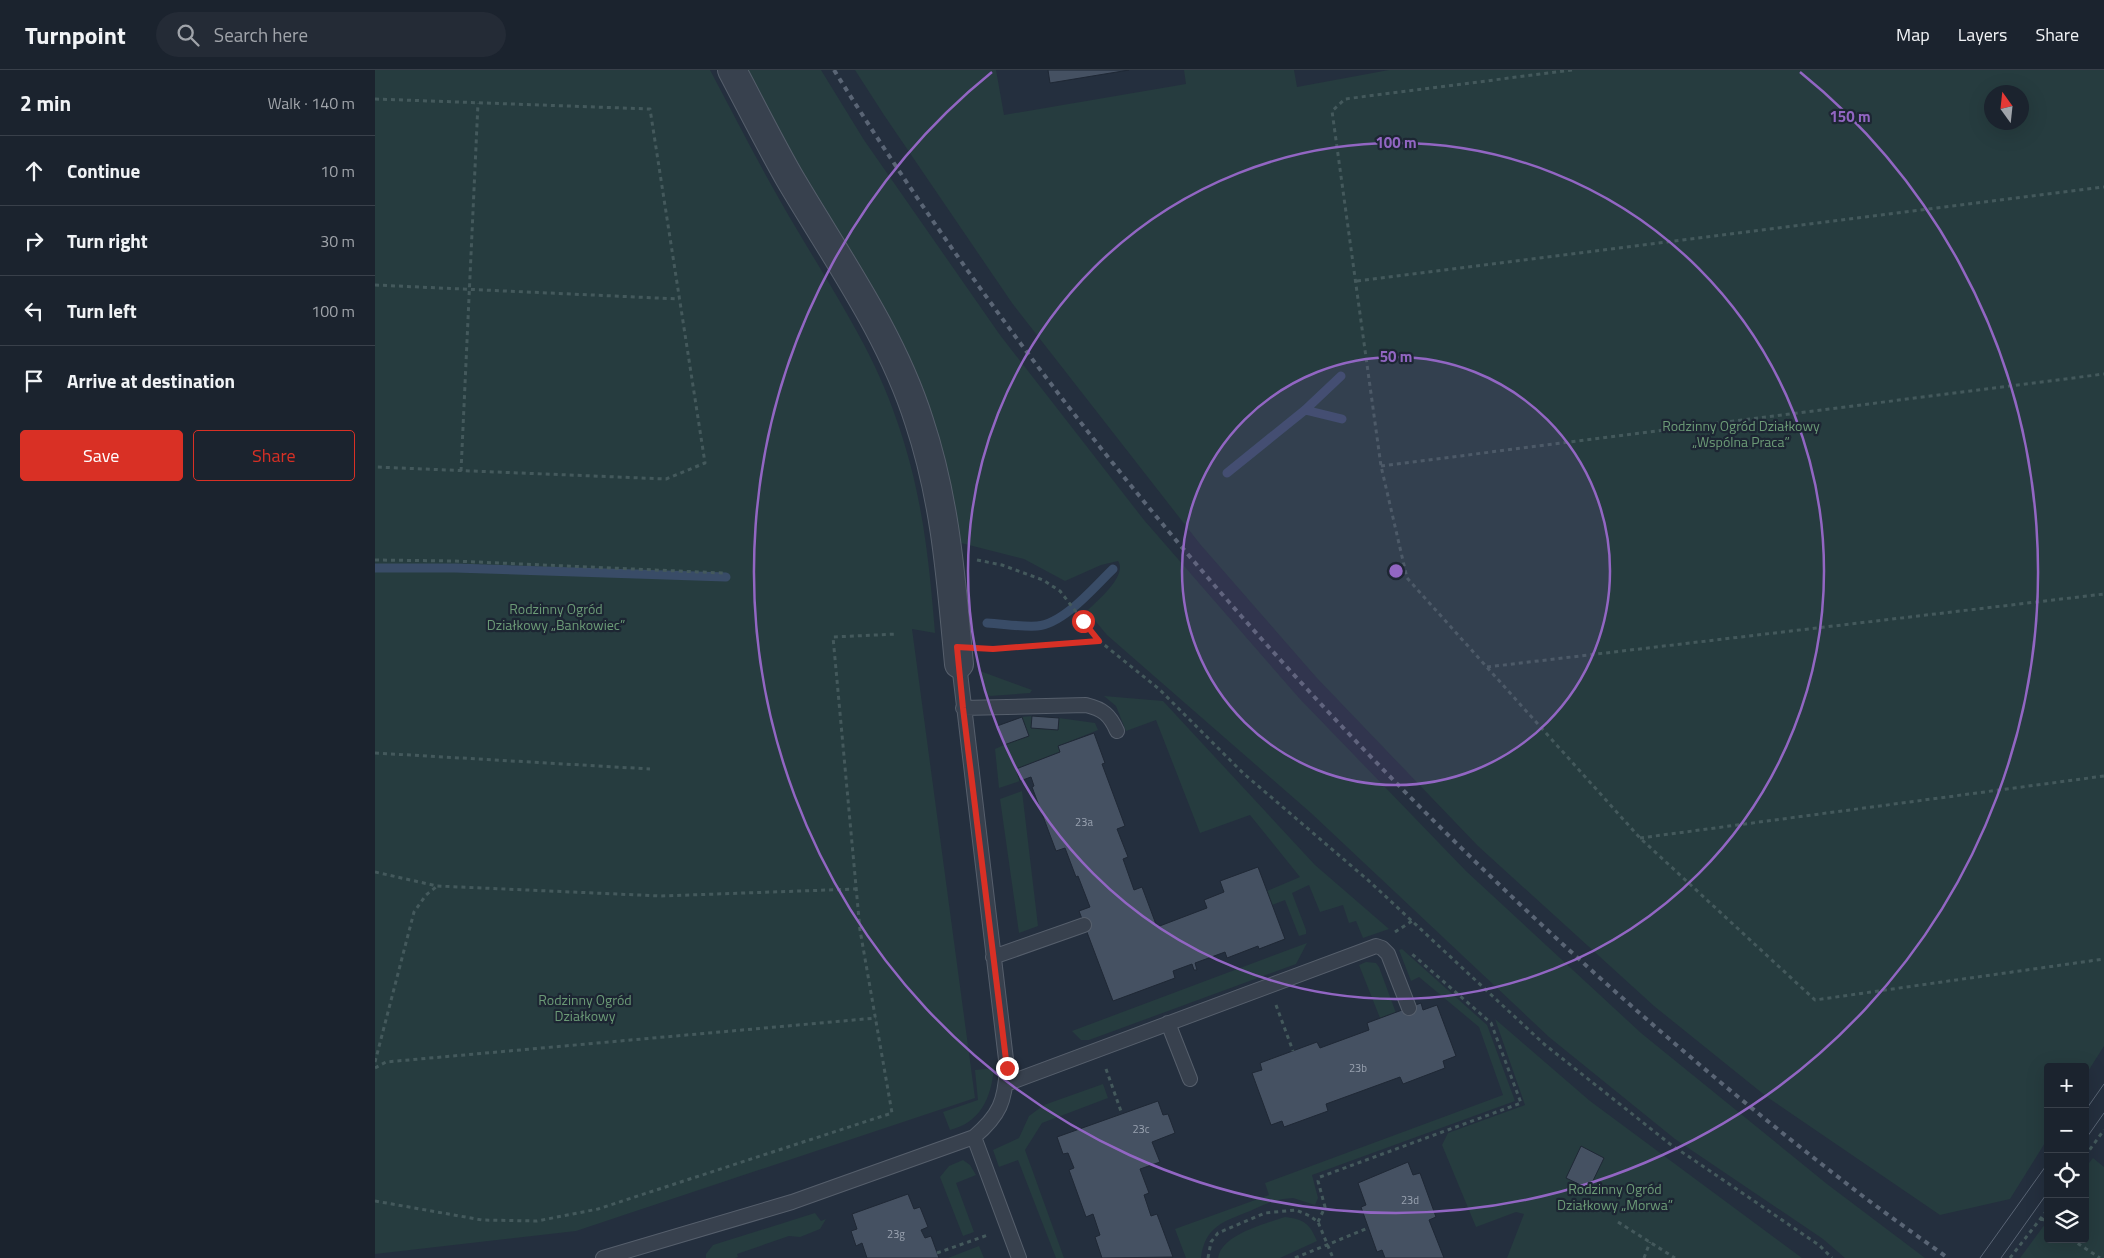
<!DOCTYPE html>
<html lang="en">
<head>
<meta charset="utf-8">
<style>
  :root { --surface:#1b232e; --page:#242b36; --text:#f1f3f6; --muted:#a0a4aa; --line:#39404a; --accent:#d93025 }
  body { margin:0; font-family:"Titillium Web",sans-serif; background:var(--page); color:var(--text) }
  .controls { position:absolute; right:15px; bottom:15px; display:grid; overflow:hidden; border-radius:5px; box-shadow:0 5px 20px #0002 }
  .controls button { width:45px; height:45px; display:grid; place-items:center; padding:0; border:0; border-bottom:1px solid var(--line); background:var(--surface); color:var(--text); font:25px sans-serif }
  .compass { position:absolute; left:1609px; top:15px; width:45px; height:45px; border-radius:50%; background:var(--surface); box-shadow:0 5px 20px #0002; rotate:345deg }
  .stop { position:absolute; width:15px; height:15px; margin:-11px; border:4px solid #d93025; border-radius:50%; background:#fff }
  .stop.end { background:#d93025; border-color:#fff; box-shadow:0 1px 5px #0008 }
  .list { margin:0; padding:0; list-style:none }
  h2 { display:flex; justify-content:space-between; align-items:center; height:65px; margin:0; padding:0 20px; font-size:21px }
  h2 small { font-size:16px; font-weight:400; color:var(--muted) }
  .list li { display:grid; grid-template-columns:32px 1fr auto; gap:15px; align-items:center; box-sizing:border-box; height:70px; padding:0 20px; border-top:1px solid var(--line) }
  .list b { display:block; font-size:19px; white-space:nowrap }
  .list em { font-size:16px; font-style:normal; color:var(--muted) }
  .actions { display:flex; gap:10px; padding:15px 20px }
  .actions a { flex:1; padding:11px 0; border:1px solid var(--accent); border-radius:5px; text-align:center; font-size:18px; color:var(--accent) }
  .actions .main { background:var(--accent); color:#fff }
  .icon { flex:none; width:28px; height:28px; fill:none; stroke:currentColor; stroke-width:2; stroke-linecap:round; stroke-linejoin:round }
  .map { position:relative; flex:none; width:1729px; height:1188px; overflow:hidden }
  header { display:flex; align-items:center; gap:30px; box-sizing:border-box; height:70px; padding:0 25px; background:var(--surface); border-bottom:1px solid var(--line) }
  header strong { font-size:24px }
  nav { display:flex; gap:28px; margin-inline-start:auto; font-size:18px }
  .search { width:350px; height:45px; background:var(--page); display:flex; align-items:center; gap:12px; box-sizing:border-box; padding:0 18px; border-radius:28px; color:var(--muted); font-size:19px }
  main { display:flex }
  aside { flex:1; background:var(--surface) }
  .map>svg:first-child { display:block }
  .green { fill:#263c3f; fill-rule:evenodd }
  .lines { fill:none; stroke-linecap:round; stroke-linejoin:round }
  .stream { stroke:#394c67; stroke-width:9 }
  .building { fill:#455162; stroke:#1f2835 }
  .lane-casing { stroke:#565f6c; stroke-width:16 }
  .street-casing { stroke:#565f6c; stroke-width:30 }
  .path { stroke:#44595c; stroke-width:3; stroke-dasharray:4 4; stroke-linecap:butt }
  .lane { stroke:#38414e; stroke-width:14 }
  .street { stroke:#38414e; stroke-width:28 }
  .tram { stroke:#5a6575; stroke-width:1 }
  .rail { stroke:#5a6575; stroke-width:4; stroke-dasharray:5 5; stroke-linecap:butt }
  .route { stroke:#d93025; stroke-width:6 }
  .ring { fill:none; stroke:#9266c3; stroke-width:2.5 }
  .labels { text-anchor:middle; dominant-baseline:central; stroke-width:4.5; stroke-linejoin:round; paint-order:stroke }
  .number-label { font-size:11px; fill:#98a1af }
  .park-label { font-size:14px; fill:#6b9a76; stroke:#1d2633 }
  .centre { fill:#9266c3; stroke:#1d2633; stroke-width:2.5 }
  .ring-label { font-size:15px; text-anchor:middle; font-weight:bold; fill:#9266c3; stroke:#1d2633; stroke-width:4.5; stroke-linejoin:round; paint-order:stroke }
</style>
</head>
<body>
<header>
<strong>Turnpoint</strong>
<div class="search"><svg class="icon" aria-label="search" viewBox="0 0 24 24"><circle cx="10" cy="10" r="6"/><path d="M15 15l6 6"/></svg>Search here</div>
<nav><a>Map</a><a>Layers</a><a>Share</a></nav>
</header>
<main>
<aside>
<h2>2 min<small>Walk · 140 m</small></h2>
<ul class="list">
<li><svg class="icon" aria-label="ahead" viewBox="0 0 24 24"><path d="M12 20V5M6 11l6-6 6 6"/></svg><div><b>Continue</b></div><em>10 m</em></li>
<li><svg class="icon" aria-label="right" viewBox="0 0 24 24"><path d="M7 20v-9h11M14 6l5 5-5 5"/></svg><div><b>Turn right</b></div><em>30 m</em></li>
<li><svg class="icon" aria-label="left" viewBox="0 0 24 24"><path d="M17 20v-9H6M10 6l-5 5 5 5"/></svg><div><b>Turn left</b></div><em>100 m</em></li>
<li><svg class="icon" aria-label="arrive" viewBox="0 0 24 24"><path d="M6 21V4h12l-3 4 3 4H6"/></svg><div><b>Arrive at destination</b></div></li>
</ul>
<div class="actions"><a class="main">Save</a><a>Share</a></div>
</aside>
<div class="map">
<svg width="1729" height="1188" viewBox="0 0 1729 1188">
  <rect width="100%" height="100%" fill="#242f3e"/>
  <path class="green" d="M0 0H335C364 55 392 110 424 163 460 224 500 284 522 351 547 422 554 488 560 563L537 559 600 1028 201 1161 0 1184Z
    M372 0H446L489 70 625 265 769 450 924 628 1091 801 1266 963 1452 1114 1550 1188H1470L1448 1169 1300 1069 1174 967 936 743 732 565 712 541C722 531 753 506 743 491L726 495 690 511 649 489 586 473 575 412 420 90Z
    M480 0H621L629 45 811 14 809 0H919L922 17 1014 0H1729V976L1710 1006V997H1673V1068L1635 1129 1565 1145 1392 1027 1279 936 1103 776 941 607 825 474 637 233 509 45ZM1616 22H1646V52H1616Z
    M605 601 657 620 655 623 615 626 609 623Z
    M729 626 788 631 940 795 1014 859 988 868 981 851 974 853 968 835 945 842 934 815 917 823 931 860V864L924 866 910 830 897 835 892 821 925 807 875 745 825 763 781 650 751 661 741 636Z
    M657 646V658L683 660 684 648 720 653 723 660 683 676 685 682 641 699 645 711 624 718 620 679 629 675 647 647Z
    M647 721 663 856 644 863 625 729Z
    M932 873 921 894 714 970H706L697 961Z
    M1027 879 1112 955 1140 1031 937 1105 943 1128 940 1135 918 1128 908 1129C896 1131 886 1136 875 1141 848 1152 830 1156 826 1188H811L800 1159 894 1125 890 1113 1128 1025 1104 957 1044 907 1036 911 1024 880Z
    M991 892 1001 893 1004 897 1021 943 1005 948 984 895Z
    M1120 949 1215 1031 1427 1188H1132L1149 1144 1141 1142 1101 1157 1067 1075 1073 1063 1150 1035Z
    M619 998C616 1028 606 1052 575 1060L568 1042 603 1030 600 1000Z
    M728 1014 733 1028 667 1053 650 1080 689 1188H681L643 1090 624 1097 618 1080 644 1068 654 1046 669 1035Z
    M1718 1088 1729 1097V1188H1645L1673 1150V1169H1710V1098Z
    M588 1090 595 1095 601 1105 581 1113 599 1162 588 1166 565 1107 574 1096Z
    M440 1143 446 1151 451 1149 445 1159 425 1167 414 1166 362 1184 363 1187 360 1188H331V1184L338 1175Z
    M910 1147C929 1149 935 1154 942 1171L905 1188H843C847 1164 890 1154 910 1147Z
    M604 1176 609 1188H573Z"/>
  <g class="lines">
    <path class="stream" d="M930 340 967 349
      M852 403 930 340 966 306
      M0 498H80L351 507
      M612 553C629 554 646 557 662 556 689 554 720 516 738 499"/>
  </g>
  <path class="building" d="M673 0H754L675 13Z
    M657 646 684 648 683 660 656 658Z
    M647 647 654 666 629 675 622 656Z
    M719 663 730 693 727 694 750 756 742 759 753 787 748 789 759 820 767 817 782 857 832 838 829 830 849 822 845 811 883 797 910 869 884 879 883 876 852 888 850 882 820 893 822 900H819L817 894 798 901 800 908 738 931 704 841 715 837 703 806 701 807 690 778 681 781 657 717 659 716 656 707 645 711 641 699 685 682 683 676Z
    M1046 933 1048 940 1062 935 1081 986 1068 991 1070 998 1028 1014 1025 1007 951 1034 953 1041 909 1057 907 1051 896 1055 877 1003 887 1000 885 993 942 972 945 978 994 960 992 953Z
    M783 1031 788 1045 793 1044 800 1063 777 1072 785 1092 765 1099 774 1123 769 1125 776 1146 782 1144 798 1187 727 1188 720 1167 725 1165 718 1144 711 1147 694 1100 699 1098 693 1083 688 1084 682 1067Z
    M1206 1076 1229 1088 1214 1119 1191 1108Z
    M1033 1092 1038 1105 1045 1103 1061 1147 1054 1150 1069 1188H1010L1007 1180 1002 1182 986 1137 991 1135 983 1113Z
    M533 1124 539 1139 545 1137 553 1157 546 1160 550 1168 556 1166 564 1188H492L487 1173 481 1176 476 1161 482 1159 477 1144Z"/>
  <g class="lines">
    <g class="lane-casing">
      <path id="lane" d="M588 638 711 635C728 639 735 645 742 661
        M618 887 709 855
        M793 953 815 1009
        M631 1014 1001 876 1007 878 1013 884 1034 938
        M599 1067 644 1188
        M228 1188 417 1132 599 1067C625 1045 630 1031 632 998L584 594"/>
    </g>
    <g class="street-casing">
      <path id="street" d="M357 0C376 36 394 72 414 107 461 187 516 263 544 351 571 432 576 510 584 594"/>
    </g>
    <path class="path" d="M1197 0 970 29 957 41 1006 396 1032 508 1265 768 1440 930 1729 889
      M0 29 275 39 330 393 291 409 0 397
      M982 211 1729 117
      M0 215 304 229
      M1006 396 1729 304
      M86 401 103 33
      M0 490 79 491 348 503
      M602 490 627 495 668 510 685 521 722 569 784 619 868 703 994 811 1169 974 1295 1074 1444 1175 1457 1188
      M610 579 724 571
      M1112 597 1729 524
      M0 683 275 699
      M1265 768 1729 706
      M0 802 62 816 286 826 481 819
      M1020 862 1037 851
      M901 935 918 981
      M0 992 39 842 51 825 61 817
      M0 998 11 992 501 948
      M731 999 747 1044
      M1710 1086 1729 1060
      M0 1131 107 1150 162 1151 223 1139 517 1043 485 860 458 567 522 564
      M1666 1148 1673 1153
      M943 1152 950 1137 943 1111 945 1107 1146 1033 1116 953 1037 884
      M1243 1152 1300 1188
      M1696 1169 1725 1188
      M562 1183 613 1165
      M833 1188 836 1172 843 1163 890 1143 921 1140 935 1146 943 1152 958 1188
      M920 1188 993 1158
      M1269 1188 1275 1172
      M1635 1188 1673 1139"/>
    <use href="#lane" class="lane"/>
    <use href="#street" class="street"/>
    <path class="tram" d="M1710 1041 1729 1014
      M1710 1070 1729 1043
      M1605 1188 1673 1093
      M1626 1188 1673 1122"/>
    <path class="rail" d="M459 0C725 426 1070 802 1467 1110 1501 1137 1537 1162 1573 1188"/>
  </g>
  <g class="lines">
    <path class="route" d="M632 998 588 638 582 577 618 579 724 571 708 551"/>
  </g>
  <circle cx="1021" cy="501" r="214" fill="#9266c3" fill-opacity=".12"/>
  <g class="ring">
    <circle cx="1021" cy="501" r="214"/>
    <circle cx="1021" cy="501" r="428"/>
    <path d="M1425 2A642 642 0 1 1 617 2"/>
  </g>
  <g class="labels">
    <g class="number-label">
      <text x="709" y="752">23a</text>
      <text x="983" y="998">23b</text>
      <text x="766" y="1059">23c</text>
      <text x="1035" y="1130">23d</text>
      <text x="521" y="1164">23g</text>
    </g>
    <g class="park-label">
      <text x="1366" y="355">Rodzinny Ogród Działkowy<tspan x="1366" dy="16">„Wspólna Praca”</tspan></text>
      <text x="181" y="538">Rodzinny Ogród<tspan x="181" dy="16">Działkowy „Bankowiec”</tspan></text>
      <text x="210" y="929">Rodzinny Ogród<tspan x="210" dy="16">Działkowy</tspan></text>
      <text x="1240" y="1118">Rodzinny Ogród<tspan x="1240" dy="16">Działkowy „Morwa”</tspan></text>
    </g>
  </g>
  <circle cx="1021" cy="501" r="8" class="centre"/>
  <g class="ring-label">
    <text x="1475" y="52">150 m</text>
    <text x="1021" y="78">100 m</text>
    <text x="1021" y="292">50 m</text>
  </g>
</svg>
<div class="controls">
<button>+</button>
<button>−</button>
<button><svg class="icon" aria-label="locate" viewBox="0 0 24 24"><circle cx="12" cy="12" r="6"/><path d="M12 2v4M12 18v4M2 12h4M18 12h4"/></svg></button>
<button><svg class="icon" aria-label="layers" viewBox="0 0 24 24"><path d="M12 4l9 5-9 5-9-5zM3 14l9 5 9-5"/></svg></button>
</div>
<svg class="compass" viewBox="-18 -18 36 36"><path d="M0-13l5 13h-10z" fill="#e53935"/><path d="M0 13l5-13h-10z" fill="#a0a4aa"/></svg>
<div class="stop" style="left:708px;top:551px"></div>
<div class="stop end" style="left:632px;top:998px"></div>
</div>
</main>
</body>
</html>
